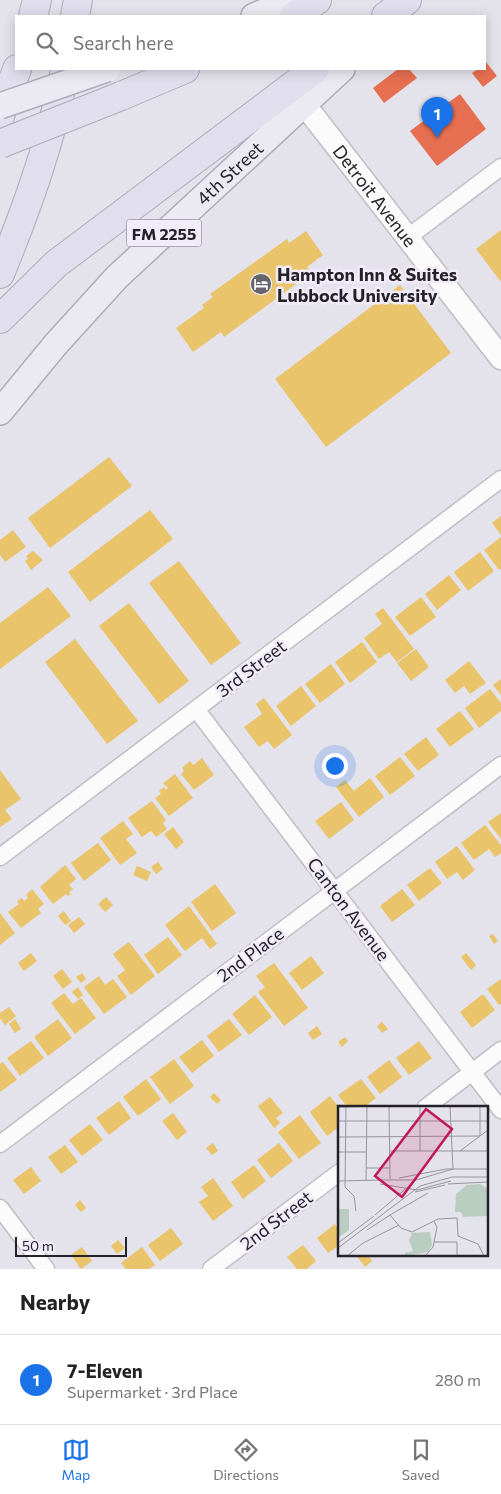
<!DOCTYPE html>
<html lang="en">
<head>
<meta charset="utf-8">
<style>
  :root { --surface:#fff; --page:#f2f2f2; --text:#222; --muted:#767676; --line:#e0e0e0; --accent:#1a73e8 }
  body { margin:0; font-family:Commissioner,sans-serif; background:var(--page); color:var(--text) }
  .scale { position:absolute; left:15px; bottom:12px; width:112px; box-sizing:border-box; padding-left:5px; border:2px solid #242227; border-top:0; font-size:14px; line-height:18px; white-space:nowrap; color:#242227; -webkit-text-stroke:4px #f1ebfa; paint-order:stroke }
  .you { position:absolute; left:334px; top:765px; width:18px; height:18px; margin:-12px; border:4px solid #fff; border-radius:50%; background:#1a73e8; box-shadow:0 0 0 8px #1a73e833 }
  .badge { display:grid; place-items:center; width:32px; height:32px; border-radius:50%; background:var(--accent); color:#fff; font-size:16px; font-weight:700 }
  .pin { position:absolute; translate:-50% -41px; filter:drop-shadow(0 1px 2px #0008) }
  .pin::after { content:''; position:absolute; top:26px; width:18px; height:15px; background:inherit; clip-path:polygon(0 0,100% 0,50% 100%) }
  .list { margin:0; padding:0; list-style:none }
  h2 { display:flex; justify-content:space-between; align-items:center; height:65px; margin:0; padding:0 20px; font-size:21px }
  h2 small { font-size:16px; font-weight:400; color:var(--muted) }
  .list li { display:grid; grid-template-columns:32px 1fr auto; gap:15px; align-items:center; box-sizing:border-box; height:90px; padding:0 20px; border-top:1px solid var(--line) }
  .list b { display:block; font-size:19px; white-space:nowrap }
  .list p { margin:0; font-size:16px; white-space:nowrap; color:var(--muted) }
  .list em { font-size:16px; font-style:normal; color:var(--muted) }
  .icon { flex:none; width:28px; height:28px; fill:none; stroke:currentColor; stroke-width:2; stroke-linecap:round; stroke-linejoin:round }
  .map { position:relative; flex:none; width:501px; height:1269px; overflow:hidden }
  .search { position:absolute; background:var(--surface); box-shadow:0 2px 12px #0003; left:15px; right:15px; top:15px; height:55px; display:flex; align-items:center; gap:12px; box-sizing:border-box; padding:0 18px; border-radius:0px; color:var(--muted); font-size:19px }
  .sheet { height:155px; background:var(--surface) }
  nav { display:flex; justify-content:space-around; align-items:center; box-sizing:border-box; height:70px; border-top:1px solid var(--line); background:var(--surface); font-size:14px; color:var(--muted) }
  nav a { display:grid; justify-items:center; gap:2px }
  nav .on { color:var(--accent) }
  .map>svg:first-child { display:block }
  .homes { fill:#e9c46a }
  .shops { fill:#e76f51 }
  .lines { fill:none; stroke-linecap:round; stroke-linejoin:round }
  .street-casing { stroke:#c0bec4; stroke-width:19 }
  .secondary-casing { stroke:#c0bec4; stroke-width:25 }
  .primary-casing { stroke:#aeacbb; stroke-width:28 }
  .highway-casing { stroke:#aeacbb; stroke-width:30 }
  .street { stroke:#fbfbfc; stroke-width:16 }
  .secondary { stroke:#fbfbfc; stroke-width:22 }
  .primary { stroke:#ebeaf2; stroke-width:25 }
  .highway { stroke:#e1dfed; stroke-width:28 }
  .primary-bridge-casing { stroke:#aeacbb; stroke-width:28; stroke-linecap:butt }
  .highway-bridge-casing { stroke:#aeacbb; stroke-width:30; stroke-linecap:butt }
  .primary-bridge { stroke:#ebeaf2; stroke-width:25 }
  .highway-bridge { stroke:#e1dfed; stroke-width:28 }
  .labels { text-anchor:middle; dominant-baseline:central; stroke-width:5; stroke-linejoin:round; paint-order:stroke }
  .shield { fill:#f1ebfa; stroke:#625e66; stroke-width:1 }
  .shield-label { font-size:16px; font-weight:bold; fill:#242227 }
  .street-label { font-size:18px; fill:#242227; stroke:#f1ebfa }
  .poi-label { font-size:18px; font-weight:bold; fill:#242227; stroke:#f1ebfa; text-anchor:start }
  .inset-road { fill:none; stroke:#97959c; stroke-width:1 }
  .view { fill:#c2185b; fill-opacity:0.15; stroke:#c2185b; stroke-width:2.5 }
  .inset-edge { fill:none; stroke:#242227; stroke-width:2.5 }
</style>
</head>
<body>
<div class="map">
<svg width="501" height="1269" viewBox="0 0 501 1269">
  <rect width="100%" height="100%" fill="#e4e2ea"/>
  <path class="homes" d="M501 230V282L476 249Z
    M306 231 323 255 307 267 311 273 224 337 221 332 193 352 176 328 204 308 202 305 213 297 210 294 287 239 289 243Z
    M400 285 451 353 326 447 275 379Z
    M109 457 132 486 50 548 28 518Z
    M150 510 173 539 90 602 68 572Z
    M501 516V535L492 523Z
    M13 530 26 547 5 562 0 555V540Z
    M501 537V569L499 570 484 550Z
    M33 551 43 560 31 570 25 561 28 559 26 556Z
    M480 552 494 571 468 591 454 572Z
    M179 561 241 643 211 665 149 583Z
    M449 575 461 590 437 610 425 594Z
    M48 587 71 616 0 669V623Z
    M421 597 436 617 410 636 395 617Z
    M129 603 189 681 159 704 99 626Z
    M383 608 414 649 397 662 389 652 379 659 364 638 382 624 375 614Z
    M75 639 138 721 107 744 45 662Z
    M362 642 377 662 350 683 335 662Z
    M416 649 429 667 411 681 397 663Z
    M469 661 486 683 470 694 464 686 455 693 445 680Z
    M331 664 345 684 320 703 305 684Z
    M501 679V695L493 685Z
    M301 686 316 706 291 726 276 706Z
    M490 689 501 703V711L479 728 465 708Z
    M264 698 292 735 274 749 268 741 259 747 244 727 262 714 256 704Z
    M460 711 474 729 450 747 436 729Z
    M426 737 439 755 418 771 404 754Z
    M400 757 415 776 390 795 375 776Z
    M202 758 214 775 194 790 181 774 184 771 182 768 190 761 193 765Z
    M0 770 21 799 5 810 12 819 0 827Z
    M175 774 193 798 169 816 155 798 161 794 159 791 164 787 166 790 168 788 163 783Z
    M370 778 384 797 359 817 336 787 345 780 354 791Z
    M152 801 166 820 163 823 167 829 156 837 151 831 142 837 128 818Z
    M341 802 354 820 329 839 315 821Z
    M501 813V839L488 822Z
    M123 821 133 834 126 839 137 853 120 865 100 838Z
    M485 825 501 845V853L495 857 489 849 474 860 461 843Z
    M173 827 184 842 176 849 164 834Z
    M98 843 111 860 84 881 71 863Z
    M457 846 475 870 463 880 457 872 447 879 435 862Z
    M158 862 163 869 156 874 151 867Z
    M65 865 76 879 69 885 73 889 69 892 71 894 68 896 66 894 53 904 40 887Z
    M137 866 151 872 147 881 133 875Z
    M430 868 442 883 419 901 407 885Z
    M215 884 236 913 212 931 191 902Z
    M32 889 44 904 38 909 41 913 21 928 8 912 19 904 17 901 22 898 24 901 28 898 26 895Z
    M402 889 415 905 392 922 380 906Z
    M106 897 113 905 105 912 98 904Z
    M189 906 217 944 210 949 202 938 185 951 165 925Z
    M64 911 71 921 65 925 58 916Z
    M0 913 15 933 0 945Z
    M79 917 85 924 74 933 68 925Z
    M493 934 498 941 494 944 489 936Z
    M168 937 182 955 158 974 144 955Z
    M129 942 155 976 131 995 117 976 125 970 113 954Z
    M31 953 37 961 24 971 18 963Z
    M466 953 476 965 471 970 461 957Z
    M311 956 324 973 302 990 289 973Z
    M274 963 308 1008 284 1026 258 992 265 987 256 976Z
    M62 969 72 982 63 989 53 976Z
    M82 973 86 979 81 983 76 977Z
    M99 976 105 985 113 979 127 997 104 1014 84 987Z
    M501 979V1004L499 1005 487 989Z
    M78 987 83 995 78 999 72 992Z
    M64 993 73 1004 81 998 96 1018 75 1034 51 1003Z
    M483 994 495 1010 472 1028 460 1012Z
    M255 995 272 1017 249 1035 232 1014Z
    M9 1007 16 1016 5 1025 0 1018V1013Z
    M15 1019 21 1029 15 1033 9 1024Z
    M58 1019 72 1038 48 1056 34 1037Z
    M229 1019 242 1035 219 1052 207 1036Z
    M382 1022 388 1029 382 1033 377 1026Z
    M317 1026 322 1034 313 1040 308 1033Z
    M345 1037 348 1041 342 1047 338 1042Z
    M202 1040 214 1056 192 1073 179 1057Z
    M31 1041 44 1058 20 1076 7 1058Z
    M419 1041 432 1058 409 1075 396 1058Z
    M174 1059 194 1086 170 1104 150 1077Z
    M389 1060 402 1077 380 1094 367 1077Z
    M3 1062 17 1080 0 1092V1064Z
    M146 1079 161 1099 138 1116 123 1097Z
    M361 1079 376 1098 363 1108H348L338 1095Z
    M214 1093 221 1100 217 1104 210 1097Z
    M330 1096 340 1109V1126L327 1136 310 1112Z
    M270 1097 283 1113 276 1118 280 1123 274 1128 258 1106Z
    M119 1101 131 1118 109 1135 96 1118Z
    M173 1113 187 1132 177 1140 162 1121Z
    M300 1115 321 1143 299 1159 278 1132Z
    M90 1124 103 1140 82 1156 69 1140Z
    M213 1143 218 1151 212 1155 206 1148Z
    M279 1143 293 1161 271 1178 257 1160Z
    M65 1145 78 1162 61 1174 48 1157Z
    M254 1165 266 1181 243 1199 231 1182Z
    M31 1167 41 1181 24 1194 13 1180Z
    M213 1178 233 1206 213 1221 199 1202 208 1196 201 1187Z
    M80 1200 86 1208 81 1212 75 1205Z
    M335 1224 340 1231V1245L328 1253 317 1238Z
    M171 1228 183 1244 160 1261 148 1245Z
    M118 1240 125 1248 117 1254 111 1246Z
    M303 1245 316 1261 307 1269H297L287 1257Z
    M82 1247 92 1261 81 1269 71 1255Z
    M142 1247 155 1265 149 1269H126L121 1263Z
    M356 1255H368L372 1261 365 1267Z"/>
  <path class="shops" d="M486 62 497 76 483 87 472 73 478 69H485Z
    M398 69H409L417 78 384 103 373 88Z
    M460 94 486 129 437 166 410 131Z"/>
  <g class="lines">
    <g class="street-casing">
      <path id="street" d="M407 238 501 167
        M196 709 501 1110
        M0 857 501 479
        M425 1108 501 1050
        M0 1144 501 765
        M0 1208 46 1269
        M211 1269 340 1172"/>
    </g>
    <g class="secondary-casing">
      <g id="secondary">
        <path id="s1" d="M304 104 501 358"/>
      </g>
    </g>
    <g class="primary-casing">
      <g id="primary">
        <path d="M254 16 294 0"/>
        <path id="s2" d="M0 412 56 344 117 277 342 69"/>
      </g>
    </g>
    <g class="highway-casing">
      <path id="highway" d="M33 16 37 0
        M75 16 78 0
        M294 16 317 0
        M386 16 407 0
        M121 96 185 69
        M0 116 17 69
        M0 274C27 208 52 139 65 69
        M0 319 56 264 315 69"/>
    </g>
    <use href="#street" class="street"/>
    <use href="#secondary" class="secondary"/>
    <use href="#primary" class="primary"/>
    <use href="#highway" class="highway"/>
    <g class="primary-bridge-casing">
      <path id="primary-bridge" d="M0 106 107 69"/>
    </g>
    <g class="highway-bridge-casing">
      <path id="highway-bridge" d="M0 144 121 96"/>
    </g>
    <use href="#primary-bridge" class="primary-bridge"/>
    <use href="#highway-bridge" class="highway-bridge"/>
  </g>
  <defs>
    <g id="hotel-disc" transform="scale(1.125)"><circle r="9.5" fill="#67656b" stroke="#f1ebfa"/><path d="M-6-4.5h1.5V1H6V5H4.5V3h-9V5H-6ZM-4 0a1.8 1.8 0 1 1 3.6 0ZM.5 0V-2.5h3Q6-2.5 6 0Z" fill="#fff"/></g>
  </defs>
  <g fill-rule="evenodd">
    <use href="#hotel-disc" x="261" y="284"/>
  </g>
  <g class="labels">
    <rect class="shield" x="126.5" y="219.5" width="75" height="27" rx="4"/>
    <g class="shield-label">
      <text x="164" y="233">FM 2255</text>
    </g>
    <g class="street-label">
      <text stroke="none"><textPath href="#s2" startOffset="332">4th Street</textPath></text>
      <text stroke="none"><textPath href="#s1" startOffset="116">Detroit Avenue</textPath></text>
      <text transform="translate(251 668) rotate(-37)">3rd Street</text>
      <text transform="translate(349 909) rotate(53)">Canton Avenue</text>
      <text transform="translate(250 954) rotate(-37)">2nd Place</text>
      <text transform="translate(276 1220) rotate(-37)">2nd Street</text>
    </g>
    <g class="poi-label">
      <text x="277" y="274">Hampton Inn &amp; Suites<tspan x="277" dy="21">Lubbock University</tspan></text>
    </g>
  </g>
  <g transform="translate(338 1106)">
    <rect width="150" height="150" fill="#e4e2ea"/>
    <path d="M129 79 142 78 150 83V110L125 111 123 106H117L118 88ZM0 103H11V124L0 132ZM92 126 94 139 90 146 67 150V147L75 145 71 134 74 127Z" fill="#bacdc1"/>
    <path class="inset-road" d="M8 0 7 81 16 90 18 105M51 0 52 73M82 0V45M112 0 115 63M0 1 51 0M0 15H150M0 31 142 30V0M51 45H150M122 45 150 24M0 46H29M29 62H52M61 72 108 63H150M28 74 29 0M39 74H77M0 75 43 74M42 78 79 84 113 75M110 78 150 76M77 86 107 79M37 109 78 74 115 63M52 109 63 122 74 126 100 113 119 112M52 109 90 87M119 112 120 130 140 138 146 150M29 124 52 109M96 136H119V150M0 137 36 110M0 142 82 80 114 71H150M9 150 25 137 61 119M87 150 95 141 99 121 96 115"/>
    <path class="view" d="M88 3 114 23 64 91 37 70Z"/>
    <rect width="150" height="150" class="inset-edge"/>
  </g>
</svg>
<div class="scale">50 m</div>
<div class="you"></div>
<div class="pin badge" style="left:437px;top:138px">1</div>
<div class="search"><svg class="icon" aria-label="search" viewBox="0 0 24 24"><circle cx="10" cy="10" r="6"/><path d="M15 15l6 6"/></svg>Search here</div>
</div>
<section class="sheet">
<h2>Nearby<small></small></h2>
<ul class="list">
<li><span class="badge">1</span><div><b>7-Eleven</b><p>Supermarket · 3rd Place</p></div><em>280 m</em></li>
</ul>
</section>
<nav>
<a class="on"><svg class="icon" aria-label="map" viewBox="0 0 24 24"><path d="M3 6l6-2 6 2 6-2v14l-6 2-6-2-6 2zM9 4v14M15 6v14"/></svg>Map</a>
<a><svg class="icon" aria-label="directions" viewBox="0 0 24 24"><path d="M12 3l9 9-9 9-9-9zM9 14v-3h6M13 9l2 2-2 2"/></svg>Directions</a>
<a><svg class="icon" aria-label="saved" viewBox="0 0 24 24"><path d="M7 4h10v16l-5-4-5 4z"/></svg>Saved</a>
</nav>
</body>
</html>
